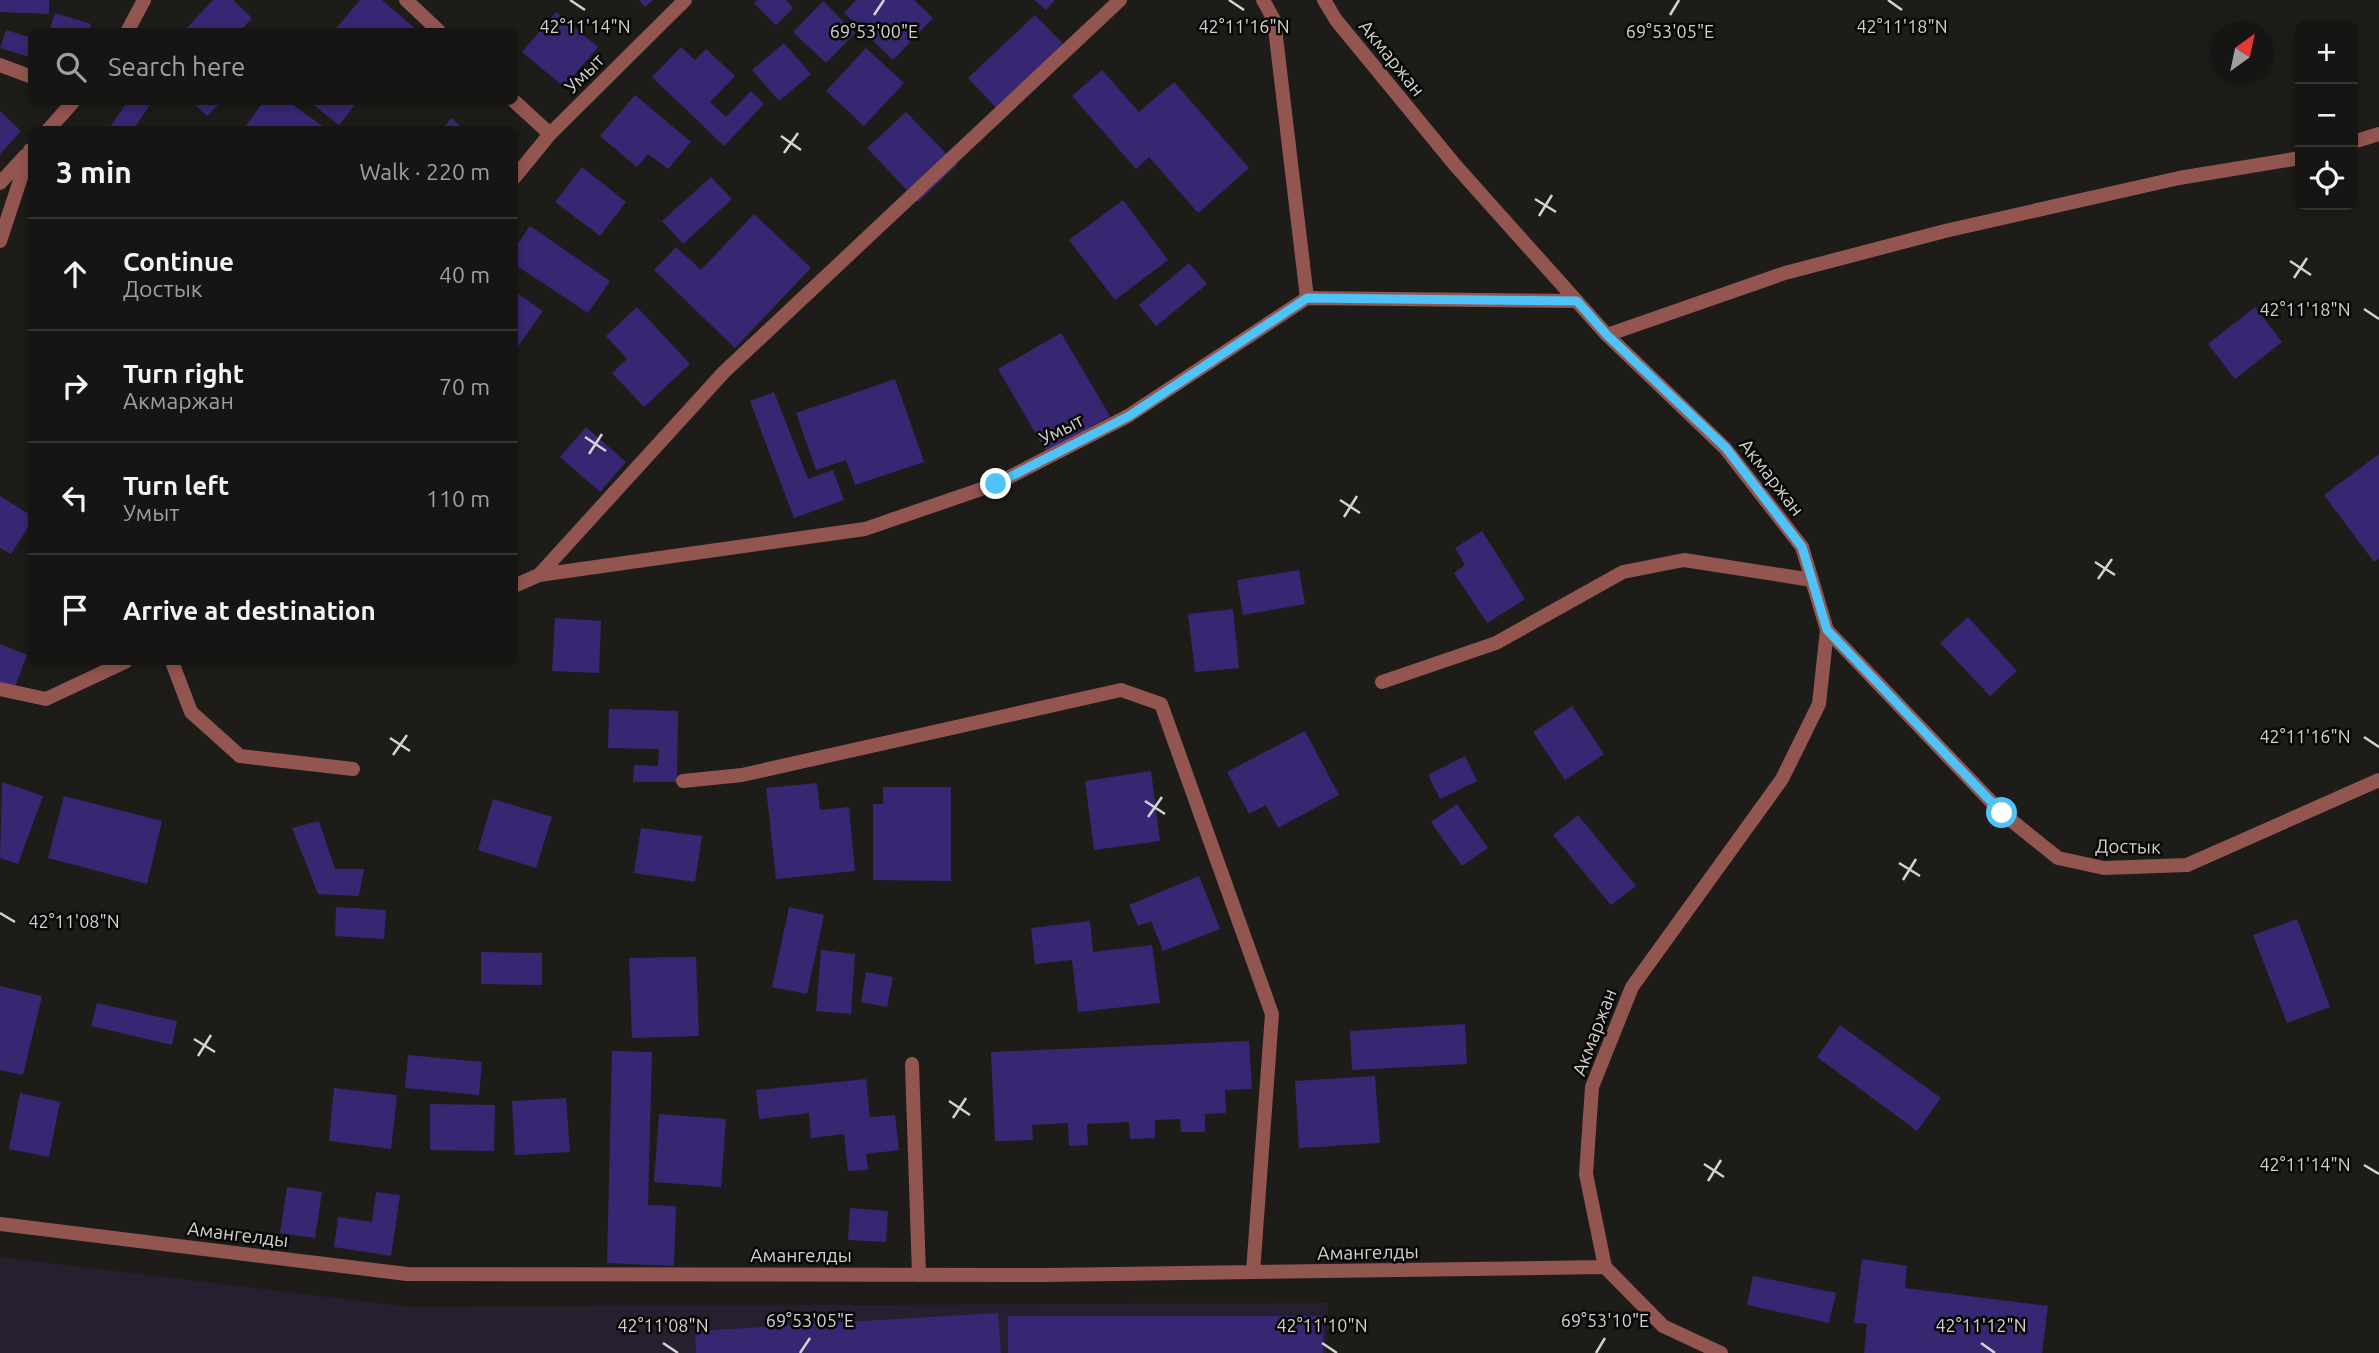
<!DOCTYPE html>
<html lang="en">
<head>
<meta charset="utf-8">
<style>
  :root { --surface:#161513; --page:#1f1e1c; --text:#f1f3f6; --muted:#9e9fa0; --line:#353433 }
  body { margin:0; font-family:Ubuntu,sans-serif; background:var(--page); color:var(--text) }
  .controls { position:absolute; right:21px; top:21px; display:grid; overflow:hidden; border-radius:10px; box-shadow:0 4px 10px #0003 }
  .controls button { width:63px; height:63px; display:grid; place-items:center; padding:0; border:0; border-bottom:2px solid var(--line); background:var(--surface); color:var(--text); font:35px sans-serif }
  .compass { position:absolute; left:2211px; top:21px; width:63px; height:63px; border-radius:50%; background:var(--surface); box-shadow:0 4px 10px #0003; rotate:33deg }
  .stop { position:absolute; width:21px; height:21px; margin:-16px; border:5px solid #4fc3f7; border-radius:50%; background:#fff }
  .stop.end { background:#4fc3f7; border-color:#fff; box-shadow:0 2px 7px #0008 }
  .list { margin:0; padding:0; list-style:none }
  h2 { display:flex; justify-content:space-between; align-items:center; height:91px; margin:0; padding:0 28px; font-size:30px }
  h2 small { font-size:23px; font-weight:400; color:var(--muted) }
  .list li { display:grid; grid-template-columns:46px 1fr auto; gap:21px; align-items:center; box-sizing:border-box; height:112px; padding:0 28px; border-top:2px solid var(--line) }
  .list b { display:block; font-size:26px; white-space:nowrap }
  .list p { margin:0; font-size:23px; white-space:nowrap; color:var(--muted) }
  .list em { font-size:23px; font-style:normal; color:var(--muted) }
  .icon { flex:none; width:38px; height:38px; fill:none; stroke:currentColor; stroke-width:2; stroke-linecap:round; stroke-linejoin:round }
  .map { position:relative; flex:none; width:2379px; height:1353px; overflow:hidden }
  .search { position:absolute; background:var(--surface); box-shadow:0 4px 10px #0003; left:28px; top:28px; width:490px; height:77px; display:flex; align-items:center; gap:18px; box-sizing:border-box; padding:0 24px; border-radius:10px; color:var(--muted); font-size:26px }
  .panel { position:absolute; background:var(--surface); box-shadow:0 4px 10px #0003; left:28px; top:126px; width:490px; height:539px; border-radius:10px }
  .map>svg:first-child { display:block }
  .industrial { fill:#271f2f }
  .building { fill:#372772 }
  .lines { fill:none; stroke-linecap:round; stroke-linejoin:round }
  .lane { stroke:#92554f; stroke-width:14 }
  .street { stroke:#92554f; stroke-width:14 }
  .route { stroke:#4fc3f7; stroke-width:9 }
  .ticks { fill:none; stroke:#d3d2d0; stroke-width:2.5 }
  .labels { text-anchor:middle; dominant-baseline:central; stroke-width:5; stroke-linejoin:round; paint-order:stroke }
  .street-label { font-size:19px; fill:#d3d2d0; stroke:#070706 }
  .ticks-label { font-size:18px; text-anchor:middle; fill:#d3d2d0; stroke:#070706; stroke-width:5; stroke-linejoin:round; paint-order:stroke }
</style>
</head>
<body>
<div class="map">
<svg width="2379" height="1353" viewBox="0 0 2379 1353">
  <rect width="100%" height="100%" fill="#1d1c19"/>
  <path class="industrial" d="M0 1257 409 1307 1328 1303 1326 1353H0Z"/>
  <path class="building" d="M0 0H49V14L0 12Z
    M213 0H233L252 18 239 32H183Z
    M360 0H382L419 32H333Z
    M639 0H653L645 7Z
    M758 0H786L793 8 776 25 754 3Z
    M856 0H914L933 18 893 60 844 13Z
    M1034 0H1055L1046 10Z
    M823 1 855 33 826 63 793 32Z
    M556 12 598 47 564 87 522 52Z
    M55 13 91 24 89 32H49Z
    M1035 15 1071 52 1004 116 968 78Z
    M6 30 32 38V58L0 48Z
    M784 43 811 74 779 101 752 70Z
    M681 47 695 60 706 49 735 76 710 102 726 117 751 91 764 104 724 146 652 77Z
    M866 48 904 83 864 126 826 91Z
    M1102 70 1139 112 1174 82 1249 168 1198 213 1149 157 1136 169 1072 96Z
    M635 95 691 142 668 169 648 154 637 167 600 136Z
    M127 102H152L133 130H108Z
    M192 102H221L207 116Z
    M263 102H289L328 130H243Z
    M310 102H351L355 105 339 125Z
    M0 111 21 131 0 154Z
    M906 112 957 165 918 202 867 148Z
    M451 118 465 130H442Z
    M582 167 626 202 600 236 555 202Z
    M711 177 732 199 683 244 662 221Z
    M1123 200 1168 260 1115 300 1069 240Z
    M754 214 811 268 735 348 654 270 676 247 701 270Z
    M530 226 610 281 588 313 514 264V249Z
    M1189 263 1207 284 1156 326 1139 305Z
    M514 291 543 311 514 352Z
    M637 307 690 364 644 407 612 373 627 359 606 336Z
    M2255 307 2282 342 2235 379 2208 344Z
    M1061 333 1110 416 1047 453 998 369Z
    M895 379 924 462 855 485 846 460 816 470 796 413Z
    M774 392 808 479 833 470 844 500 794 518 750 401Z
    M586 427 626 462 600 492 560 457Z
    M2379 454V558L2374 562 2324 495Z
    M0 496 32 516V521L11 554 0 548Z
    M1482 531 1525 599 1487 623 1454 573 1465 565 1455 548Z
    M1299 570 1305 604 1243 615 1237 580Z
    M1233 609 1239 668 1195 672 1188 614Z
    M1968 617 2017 671 1990 696 1940 643Z
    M555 618 601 621 599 673 552 671Z
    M0 644 27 655 15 687 0 682Z
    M1572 706 1604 754 1565 780 1533 732Z
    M609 709 678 711 677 782H633L634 765 658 766 659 749 608 748Z
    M1305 731 1339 795 1278 828 1266 805 1249 814 1227 772Z
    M1465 756 1477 781 1440 799 1428 775Z
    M1151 771 1160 841 1094 850 1085 781Z
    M2 782 43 796 18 864 0 858Z
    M817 783 820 810 849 807 855 871 776 879 766 788Z
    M883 787H951V881L873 880V804H883Z
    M64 796 162 821 147 884 48 858Z
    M493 799 552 817 536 868 478 850Z
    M1457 804 1488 848 1462 866 1431 822Z
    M1578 815 1636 886 1611 905 1553 835Z
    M319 821 335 869H364L359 896 318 894 292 828Z
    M641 828 702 836 695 882 634 873Z
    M1199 876 1220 929 1163 951 1151 921 1138 926 1129 905Z
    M336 907 386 910 384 939 335 936Z
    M789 907 824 915 807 994 772 987Z
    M2297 919 2330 1007 2287 1023 2253 935Z
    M1090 921 1093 952 1152 945 1160 1003 1078 1012 1072 960 1035 964 1031 928Z
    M821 950 855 954 851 1014 816 1011Z
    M481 952 542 953V985L481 984Z
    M696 957 699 1036 632 1038 629 958Z
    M866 972 893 977 887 1007 861 1002Z
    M0 986 42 996 23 1075 0 1070Z
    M97 1003 177 1021 172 1045 91 1026Z
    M1465 1024 1467 1064 1352 1070 1350 1031Z
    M1840 1025 1941 1098 1917 1131 1817 1057Z
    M1249 1041 1252 1089 1225 1090 1226 1113 1205 1114V1132H1181L1180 1119 1155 1120V1138L1130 1139 1129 1122 1087 1124 1088 1145 1069 1146 1068 1123 1032 1125 1033 1140 995 1141 991 1052Z
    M612 1051 652 1052 648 1205 676 1206 674 1266 607 1263Z
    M408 1055 482 1062 479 1095 405 1088Z
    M1375 1076 1380 1143 1299 1148 1295 1081Z
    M866 1079 870 1117 895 1115 899 1150 866 1154 868 1170 848 1171 844 1134 811 1138 809 1113 759 1119 756 1090Z
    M334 1088 397 1095 391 1149 329 1141Z
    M20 1093 60 1102 49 1157 9 1149Z
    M566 1098 570 1152 515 1155 512 1101Z
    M430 1104 495 1105 494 1151 430 1150Z
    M659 1114 726 1119 721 1187 654 1182Z
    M287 1187 322 1192 315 1238 280 1233Z
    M376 1192 400 1195 391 1256 334 1247 338 1217 372 1222Z
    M850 1208 888 1211 886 1242 848 1240Z
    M1862 1259 1907 1266 1905 1288 2048 1306 2042 1353H1864L1867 1324 1854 1323Z
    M1753 1276 1836 1293 1829 1323 1747 1305Z
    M998 1313 1001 1353H696L695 1331Z
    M1008 1316H1323V1353H1008Z"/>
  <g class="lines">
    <path class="lane" d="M406 0 440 32
      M1263 0 1274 20 1307 298
      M0 65 32 77
      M514 101 550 134
      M172 662 191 712 240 756 353 769
      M1382 682 1496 643 1623 572 1684 560 1812 580
      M912 1064 919 1275"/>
    <path class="street" d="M1324 0 1336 20 1455 165 1607 335 1725 448 1802 547 1827 630 1819 704 1782 779 1632 987 1592 1087 1586 1174 1605 1267
      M127 32 144 0
      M48 130 73 102
      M2353 142 2379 134
      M514 178 550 134 685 0
      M0 183 25 156
      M0 241 30 150
      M1607 335 1785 273 1945 231 2179 178 2300 158
      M539 575 724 372 1120 0
      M514 586 539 575 865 529 996 484 1128 416 1307 298 1577 301
      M1827 630 2002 813 2058 858 2104 868 2187 865 2379 780
      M0 689 46 699 125 662
      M683 781 742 775 1121 690 1161 704 1272 1014 1253 1272
      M0 1224 407 1274 1045 1275 1605 1267
      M1605 1267 1663 1326 1721 1353"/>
  </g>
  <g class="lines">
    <path class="route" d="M996 484 1129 416 1307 298 1577 301 1607 335 1726 448 1802 547 1827 630 2002 813"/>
  </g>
  <path class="ticks" d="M570 0 585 10M1229 0 1244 10M1888 0 1902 10M874 15 884 0M1670 15 1679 0M781 136 801 150M784 153 798 133M1535 199 1556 212M1539 216 1552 195M2290 261 2311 275M2294 278 2307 258M2364 309 2379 319M585 437 606 451M589 454 602 434M1340 500 1360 513M1344 517 1357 496M2095 562 2115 575M2098 579 2112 559M2364 737 2379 747M390 738 410 751M393 755 407 735M1145 801 1165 814M1148 817 1162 797M1899 863 1920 876M1903 880 1916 859M0 913 15 922M194 1039 215 1052M198 1056 211 1035M949 1101 970 1115M953 1118 966 1098M1704 1164 1724 1177M2364 1165 2379 1174M1708 1181 1721 1160M663 1343 678 1353M1322 1343 1337 1353M1981 1343 1995 1353M800 1353 810 1338M1596 1353 1605 1338"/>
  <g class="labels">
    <g class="street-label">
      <text transform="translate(1392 58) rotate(51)">Акмаржан</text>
      <text transform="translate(584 73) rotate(-45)">Умыт</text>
      <text transform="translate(1061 429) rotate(-27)">Умыт</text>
      <text transform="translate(1772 477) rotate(52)">Акмаржан</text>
      <text transform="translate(2128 846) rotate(1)">Достык</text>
      <text transform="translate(1594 1032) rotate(-69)">Акмаржан</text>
      <text transform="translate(238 1234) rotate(7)">Амангелды</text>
      <text transform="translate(1368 1252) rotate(-1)">Амангелды</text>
      <text x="801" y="1255">Амангелды</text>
    </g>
  </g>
  <g class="ticks-label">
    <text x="585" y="33">42°11'14"N</text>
    <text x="1244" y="33">42°11'16"N</text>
    <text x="1902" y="33">42°11'18"N</text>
    <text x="874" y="38">69°53'00"E</text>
    <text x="1670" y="38">69°53'05"E</text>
    <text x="2305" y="316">42°11'18"N</text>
    <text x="2305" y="743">42°11'16"N</text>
    <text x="74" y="928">42°11'08"N</text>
    <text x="2305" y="1171">42°11'14"N</text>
    <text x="810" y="1327">69°53'05"E</text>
    <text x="1605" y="1327">69°53'10"E</text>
    <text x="663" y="1332">42°11'08"N</text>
    <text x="1322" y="1332">42°11'10"N</text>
    <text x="1981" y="1332">42°11'12"N</text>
  </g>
</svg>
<div class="controls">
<button>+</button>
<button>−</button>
<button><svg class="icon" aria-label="locate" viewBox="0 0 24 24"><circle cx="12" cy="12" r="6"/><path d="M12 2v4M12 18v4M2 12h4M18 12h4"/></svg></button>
</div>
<svg class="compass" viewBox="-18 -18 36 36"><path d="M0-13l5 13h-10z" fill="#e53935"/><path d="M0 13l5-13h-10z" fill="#9e9fa0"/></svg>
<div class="stop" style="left:2002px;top:813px"></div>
<div class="stop end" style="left:996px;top:484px"></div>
<div class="search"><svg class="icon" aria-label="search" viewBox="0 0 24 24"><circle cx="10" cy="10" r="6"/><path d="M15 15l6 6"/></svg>Search here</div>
<section class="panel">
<h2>3 min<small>Walk · 220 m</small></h2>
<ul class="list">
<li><svg class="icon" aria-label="ahead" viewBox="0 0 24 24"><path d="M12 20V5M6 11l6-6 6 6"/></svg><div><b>Continue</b><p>Достык</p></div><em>40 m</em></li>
<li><svg class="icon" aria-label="right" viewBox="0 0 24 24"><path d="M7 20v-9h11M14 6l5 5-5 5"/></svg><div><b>Turn right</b><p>Акмаржан</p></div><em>70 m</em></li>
<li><svg class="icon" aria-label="left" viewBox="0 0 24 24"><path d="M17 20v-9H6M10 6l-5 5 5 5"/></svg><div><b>Turn left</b><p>Умыт</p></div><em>110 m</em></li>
<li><svg class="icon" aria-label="arrive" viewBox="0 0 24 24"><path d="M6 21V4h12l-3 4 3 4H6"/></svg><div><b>Arrive at destination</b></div></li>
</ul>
</section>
</div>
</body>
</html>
